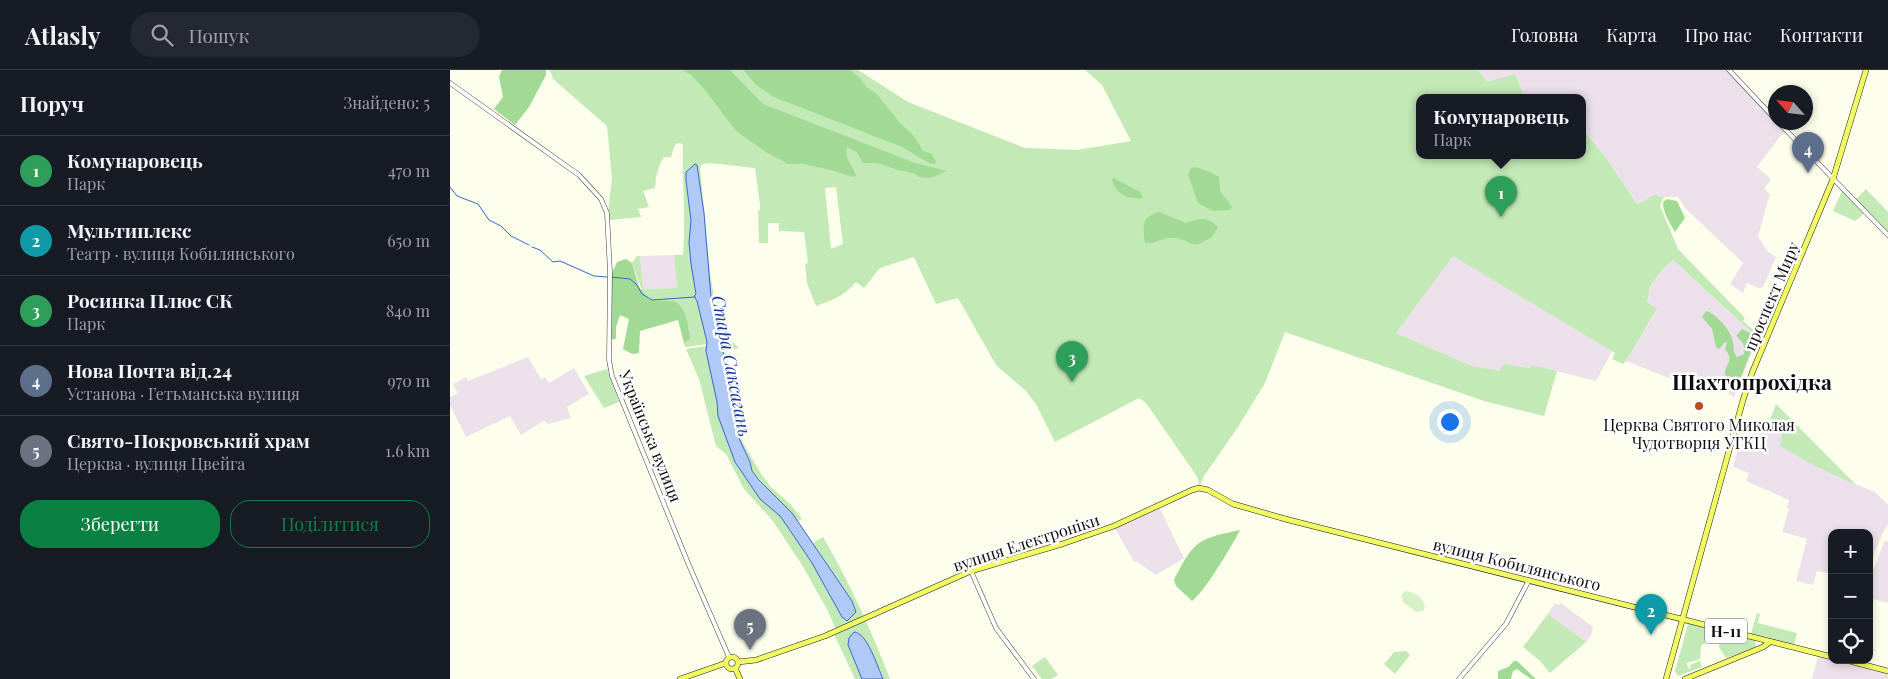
<!DOCTYPE html>
<html lang="uk">
<head>
<meta charset="utf-8">
<style>
  :root { --surface:#171b24; --page:#242831; --text:#f1f3f6; --muted:#9ea1a6; --line:#363941; --accent:#0b8043 }
  body { margin:0; font-family:"Playfair Display",serif; background:var(--page); color:var(--text) }
  .controls { position:absolute; right:15px; bottom:15px; display:grid; overflow:hidden; border-radius:10px; box-shadow:0 2px 8px #0003 }
  .controls button { width:45px; height:45px; display:grid; place-items:center; padding:0; border:0; border-bottom:1px solid var(--line); background:var(--surface); color:var(--text); font:25px sans-serif }
  .compass { position:absolute; left:1318px; top:15px; width:45px; height:45px; border-radius:50%; background:var(--surface); box-shadow:0 2px 8px #0003; rotate:297deg }
  .you { position:absolute; left:999px; top:351px; width:18px; height:18px; margin:-12px; border:4px solid #fff; border-radius:50%; background:#1a73e8; box-shadow:0 0 0 8px #1a73e833 }
  .badge { display:grid; place-items:center; width:32px; height:32px; border-radius:50%; background:var(--accent); color:#fff; font-size:16px; font-weight:700 }
  .pin { position:absolute; translate:-50% -41px; filter:drop-shadow(0 1px 2px #0008) }
  .pin::after { content:''; position:absolute; top:26px; width:18px; height:15px; background:inherit; clip-path:polygon(0 0,100% 0,50% 100%) }
  .popup { position:absolute; left:966px; top:24px; width:170px; height:65px; box-sizing:border-box; display:grid; place-content:center; border-radius:10px; background:var(--surface); filter:drop-shadow(0 1px 4px #0005); font-size:16px; white-space:nowrap; color:var(--muted) }
  .popup b { font-size:19px; color:var(--text) }
  .popup::after { content:''; position:absolute; left:50%; top:100%; margin-left:-10px; border:10px solid transparent; border-top-color:var(--surface) }
  .list { margin:0; padding:0; list-style:none }
  h2 { display:flex; justify-content:space-between; align-items:center; height:65px; margin:0; padding:0 20px; font-size:21px }
  h2 small { font-size:16px; font-weight:400; color:var(--muted) }
  .list li { display:grid; grid-template-columns:32px 1fr auto; gap:15px; align-items:center; box-sizing:border-box; height:70px; padding:0 20px; border-top:1px solid var(--line) }
  .list b { display:block; font-size:19px; white-space:nowrap }
  .list p { margin:0; font-size:16px; white-space:nowrap; color:var(--muted) }
  .list em { font-size:16px; font-style:normal; color:var(--muted) }
  .actions { display:flex; gap:10px; padding:15px 20px }
  .actions a { flex:1; padding:11px 0; border:1px solid var(--accent); border-radius:20px; text-align:center; font-size:18px; color:var(--accent) }
  .actions .main { background:var(--accent); color:#fff }
  .icon { flex:none; width:28px; height:28px; fill:none; stroke:currentColor; stroke-width:2; stroke-linecap:round; stroke-linejoin:round }
  .map { position:relative; flex:none; width:1438px; height:609px; overflow:hidden }
  header { display:flex; align-items:center; gap:30px; box-sizing:border-box; height:70px; padding:0 25px; background:var(--surface); border-bottom:1px solid var(--line) }
  header strong { font-size:24px }
  nav { display:flex; gap:28px; margin-inline-start:auto; font-size:18px }
  .search { width:350px; height:45px; background:var(--page); display:flex; align-items:center; gap:12px; box-sizing:border-box; padding:0 18px; border-radius:28px; color:var(--muted); font-size:19px }
  main { display:flex }
  aside { flex:1; background:var(--surface) }
  .map>svg:first-child { display:block }
  .industrial { fill:#ece1ea }
  .green { fill:#c2e9b6; fill-rule:evenodd }
  .forest { fill:#a1da95 }
  .pitch { fill:#d7f0c8 }
  .water { fill:#b1c9f6; stroke:#3867cd }
  .lines { fill:none; stroke-linecap:round; stroke-linejoin:round }
  .stream { stroke:#3867cd; stroke-width:1 }
  .minor-casing { stroke:#404040; stroke-width:5 }
  .major-casing { stroke:#1e1e1e; stroke-width:6 }
  .minor { stroke:#fff; stroke-width:4 }
  .major { stroke:#f3f962; stroke-width:5 }
  .poi-dot { fill:#bd4824; stroke:#fff; stroke-width:2 }
  .labels { text-anchor:middle; dominant-baseline:central; stroke-width:5; stroke-linejoin:round; paint-order:stroke }
  .shield { fill:#fff; stroke:#565656; stroke-width:1 }
  .shield-label { font-size:15px; font-weight:bold; fill:#0d0d0d }
  .street-label { font-size:16px; fill:#0d0d0d; stroke:#fff }
  .poi-label { font-size:16px; fill:#0d0d0d; stroke:#fff }
  .water-label { font-size:18px; font-style:italic; fill:#163c9e; stroke:#fff }
  .district-label { font-size:21px; font-weight:bold; fill:#0d0d0d; stroke:#fff }
</style>
</head>
<body>
<header>
<strong>Atlasly</strong>
<div class="search"><svg class="icon" aria-label="search" viewBox="0 0 24 24"><circle cx="10" cy="10" r="6"/><path d="M15 15l6 6"/></svg>Пошук</div>
<nav><a>Головна</a><a>Карта</a><a>Про нас</a><a>Контакти</a></nav>
</header>
<main>
<aside>
<h2>Поруч<small>Знайдено: 5</small></h2>
<ul class="list">
<li><span class="badge" style="background:#2e9e5b">1</span><div><b>Комунаровець</b><p>Парк</p></div><em>470 m</em></li>
<li><span class="badge" style="background:#0f9aa8">2</span><div><b>Мультиплекс</b><p>Театр · вулиця Кобилянського</p></div><em>650 m</em></li>
<li><span class="badge" style="background:#2e9e5b">3</span><div><b>Росинка Плюс СК</b><p>Парк</p></div><em>840 m</em></li>
<li><span class="badge" style="background:#5c6f8a">4</span><div><b>Нова Почта від.24</b><p>Установа · Гетьманська вулиця</p></div><em>970 m</em></li>
<li><span class="badge" style="background:#6b7280">5</span><div><b>Свято-Покровський храм</b><p>Церква · вулиця Цвейга</p></div><em>1.6 km</em></li>
</ul>
<div class="actions"><a class="main">Зберегти</a><a>Поділитися</a></div>
</aside>
<div class="map">
<svg width="1438" height="609" viewBox="0 0 1438 609">
  <rect width="100%" height="100%" fill="#fdffec"/>
  <path class="industrial" d="M1028 0H1279L1325 50 1326 52 1328 53 1335 60 1307 97 1321 109 1314 119 1320 124 1308 166 1317 181 1326 187 1313 217 1308 218 1297 213 1293 223 1280 214 1293 193 1235 138 1228 127H1209L1205 124 1187 134 1157 89 1132 61V28H1075L1065 5 1037 12Z
    M224 185 227 218 193 219 190 186Z
    M1003 185 1162 281 1146 311 1082 295 1079 298 1053 294 1051 301 1036 300 1022 296 946 263Z
    M1223 190 1308 268 1284 327 1264 314 1262 321 1253 318 1252 321 1176 291 1207 240 1197 232 1199 227 1198 222 1209 201Z
    M78 287 91 309 95 307 99 313 124 298 139 324 117 337 121 348 98 354 95 351 92 352 71 365 60 346 16 367 0 335V327L8 323 3 314 16 307 18 311Z
    M1316 352 1333 358 1391 408 1425 422 1438 435V454L1433 462 1425 482 1419 503V463H1382V504L1367 501 1363 515 1346 511 1357 469 1332 462 1339 439 1337 438 1339 430 1296 411 1299 403 1283 397 1289 376 1296 372 1299 362 1310 365Z
    M708 435 734 488 706 505 686 491 684 492 664 456Z
    M1435 470 1438 472V533L1419 528V512Z
    M1105 533 1108 535 1111 533 1143 557 1141 565 1136 572 1098 544Z
    M1368 586 1438 604V609H1362Z"/>
  <path class="green" d="M100 0H408L458 32 575 78 627 80 681 71 652 15 635 0H1028L1037 12 1065 4 1075 28H970V86H1132L1133 60 1157 89 1187 134 1206 124 1209 127 1217 126 1213 128 1210 136 1228 179 1295 248 1293 251 1308 264 1311 263 1308 268 1223 190C1213 198 1204 207 1199 220 1198 224 1199 228 1197 232L1207 239 1176 291 1173 294 1162 289 1165 283 1003 186 946 263 1022 296 1050 301 1053 294 1079 298 1082 295 1107 301 1094 346 1034 331 835 262 815 313 788 357 754 406 749 418 748 409 744 402 696 333 689 328 605 372 586 334 575 320 546 295 508 228 486 234 464 187 430 198 414 218 406 212C395 226 382 230 366 236L357 213 355 194 358 193 354 162 329 161V153H318V173H309L308 141 310 140V135L305 98 260 93 252 94 250 97 260 203 270 263 272 265 277 264V271L269 272 267 249 261 227 253 131 247 95 236 110 241 151V194L247 231 257 272V274L235 277 234 273 239 269V258L211 232 200 231 193 223 182 193 187 186H190L193 219 227 218 224 185H233C236 148 232 111 233 74L228 73 225 75 221 87H214L210 94 206 107 205 118 193 121 199 137 188 139 191 147 160 150 158 142 162 108 157 56 103 9ZM386 117 393 174 381 179 375 118Z
    M1393 119 1416 142 1405 151 1383 141Z
    M1416 119 1438 142V161L1406 129Z
    M283 272 289 278 277 281 276 283 292 371 311 404 321 417 340 434 352 449 348 451 302 401 300 392 288 366 278 310 275 287 270 274Z
    M257 276 256 281 267 332 268 346 285 392 310 429 330 446 337 456 362 493 395 551 397 524 363 473 373 467C400 513 421 560 440 609H433L416 572 408 562 402 586 412 609H405L385 566 386 560 378 541 352 495 323 451 294 419 276 384 266 376 249 309 236 279Z
    M157 299 169 332 154 338 134 306Z
    M1326 334 1406 415 1363 395 1330 376 1333 358 1319 353Z
    M1307 543 1310 544 1308 553 1347 563 1344 575 1301 564Z
    M1098 544 1136 572 1100 603 1090 591 1073 577Z
    M1238 554 1262 560 1261 571 1251 575 1250 589 1236 593 1239 599 1241 598 1240 595 1250 591 1252 597 1228 606 1225 601Z
    M1270 562 1305 570 1306 576 1304 578 1276 588 1269 577Z
    M956 581 960 585 945 604 934 594 944 582Z
    M595 587 608 605 601 609H592L582 596Z"/>
  <path class="forest" d="M52 0H96V5L79 37 65 55 44 39 53 27 49 7Z
    M233 0H280L313 34 465 93 497 101 481 108 469 107 463 103 448 100 428 93H413L407 82 397 77C394 90 403 95 406 106L403 107 381 100 353 94H338L316 82 286 61 255 20 241 5Z
    M294 0H400L411 9 416 17 426 23 450 53 464 66 473 81 482 84 486 92 484 94 479 93 452 77 324 27 306 15Z
    M745 97 760 102 769 107 770 121 782 137 780 140 763 141 748 133 738 105 741 98Z
    M664 108 690 122 693 128C680 130 664 124 662 109Z
    M1217 129 1227 131 1235 148 1225 162C1220 153 1213 143 1213 132Z
    M709 142 736 153C750 148 757 146 768 157L762 167 747 175C737 173 729 166 719 168 710 169 705 174 695 173 693 157 690 147 709 142Z
    M176 189 182 193 189 217 200 230C207 231 218 230 225 232 236 237 239 258 240 269L234 273 228 250 190 261 189 283 182 284 173 279 179 249 170 245 166 257V268L164 270 161 268 162 203 167 192Z
    M1256 241C1267 244 1280 260 1283 271 1284 277 1283 282 1287 287L1294 284C1295 275 1293 272 1286 266L1292 259 1302 264 1306 269 1286 319H1284L1277 312 1275 305C1275 292 1285 292 1275 279L1277 273 1275 272 1269 279 1266 277 1262 259 1252 247Z
    M790 460C783 474 754 523 742 531L726 516 724 510C744 471 747 469 790 460Z
    M1064 591H1067L1086 609H1081L1067 599 1063 601 1061 609H1048V601L1058 597Z"/>
  <path class="pitch" d="M955 521C963 520 974 529 975 536L973 541 966 542 953 532 951 526Z"/>
  <path class="water" d="M245 94 247 95 254 143 261 227 267 249 269 272 275 287 278 310 288 366 300 392 302 401 309 410 342 443 402 531 406 542 397 551 392 547 362 493 337 456 330 446 310 429 285 392 268 346 267 332 256 281 257 272 247 231 244 226 246 224 241 194 239 172 241 151 236 110V102Z
    M404 562C417 562 428 598 433 609H412L398 575 399 568Z"/>
  <g class="lines">
    <path class="stream" d="M0 117 7 126 28 134 39 150 51 156 61 166 79 175
      M82 177 90 180 103 192 110 191 144 206 157 207
      M161 207 180 209 187 215 192 224 202 230 245 227"/>
    <g class="minor-casing">
      <path id="minor" d="M1279 0 1326 50
        M0 13 129 105 151 129 157 143 160 202 159 290 162 306 238 493 279 587
        M1328 52 1438 165
        M521 501 546 558 584 609
        M1009 609 1056 554 1079 510"/>
    </g>
    <g class="major-casing">
      <path id="major" d="M276 593a6 6 0 1 1 12 0a6 6 0 1 1-12 0Z
        M1396 590 1438 601
        M288 592 306 590 375 566 521 501 612 474 664 456 742 420 749 418 758 420 783 434 839 450 1382 587
        M285 598 290 609
        M230 609 276 593
        M1216 609 1293 330 1302 303 1383 109 1416 0
        M1235 609 1313 577 1320 572"/>
    </g>
    <use href="#minor" class="minor"/>
    <use href="#major" class="major"/>
  </g>
  <circle class="poi-dot" cx="1249" cy="336" r="5"/>
  <g class="labels">
    <rect class="shield" x="1255" y="548.5" width="42" height="25" rx="4"/>
    <g class="shield-label">
      <text x="1276" y="561">Н-11</text>
    </g>
    <g class="street-label">
      <text transform="translate(1321 226) rotate(-67)">проспект Миру</text>
      <text transform="translate(201 366) rotate(68)">Українська вулиця</text>
      <text transform="translate(576 472) rotate(-18)">вулиця Електроніки</text>
      <text transform="translate(1067 494) rotate(14)">вулиця Кобилянського</text>
    </g>
    <g class="poi-label">
      <text x="1249" y="354">Церква Святого Миколая<tspan x="1249" dy="18">Чудотворця УГКЦ</tspan></text>
    </g>
    <g class="water-label">
      <text transform="translate(282 296) rotate(79)">Стара Саксагань</text>
    </g>
    <g class="district-label">
      <text x="1302" y="311">Шахтопрохідка</text>
    </g>
  </g>
</svg>
<div class="controls">
<button>+</button>
<button>−</button>
<button><svg class="icon" aria-label="locate" viewBox="0 0 24 24"><circle cx="12" cy="12" r="6"/><path d="M12 2v4M12 18v4M2 12h4M18 12h4"/></svg></button>
</div>
<svg class="compass" viewBox="-18 -18 36 36"><path d="M0-13l5 13h-10z" fill="#e53935"/><path d="M0 13l5-13h-10z" fill="#9ea1a6"/></svg>
<div class="you"></div>
<div class="pin badge" style="left:1051px;top:147px;background:#2e9e5b">1</div>
<div class="popup"><b>Комунаровець</b>Парк</div>
<div class="pin badge" style="left:1201px;top:565px;background:#0f9aa8">2</div>
<div class="pin badge" style="left:622px;top:312px;background:#2e9e5b">3</div>
<div class="pin badge" style="left:1358px;top:103px;background:#5c6f8a">4</div>
<div class="pin badge" style="left:300px;top:580px;background:#6b7280">5</div>
</div>
</main>
</body>
</html>
